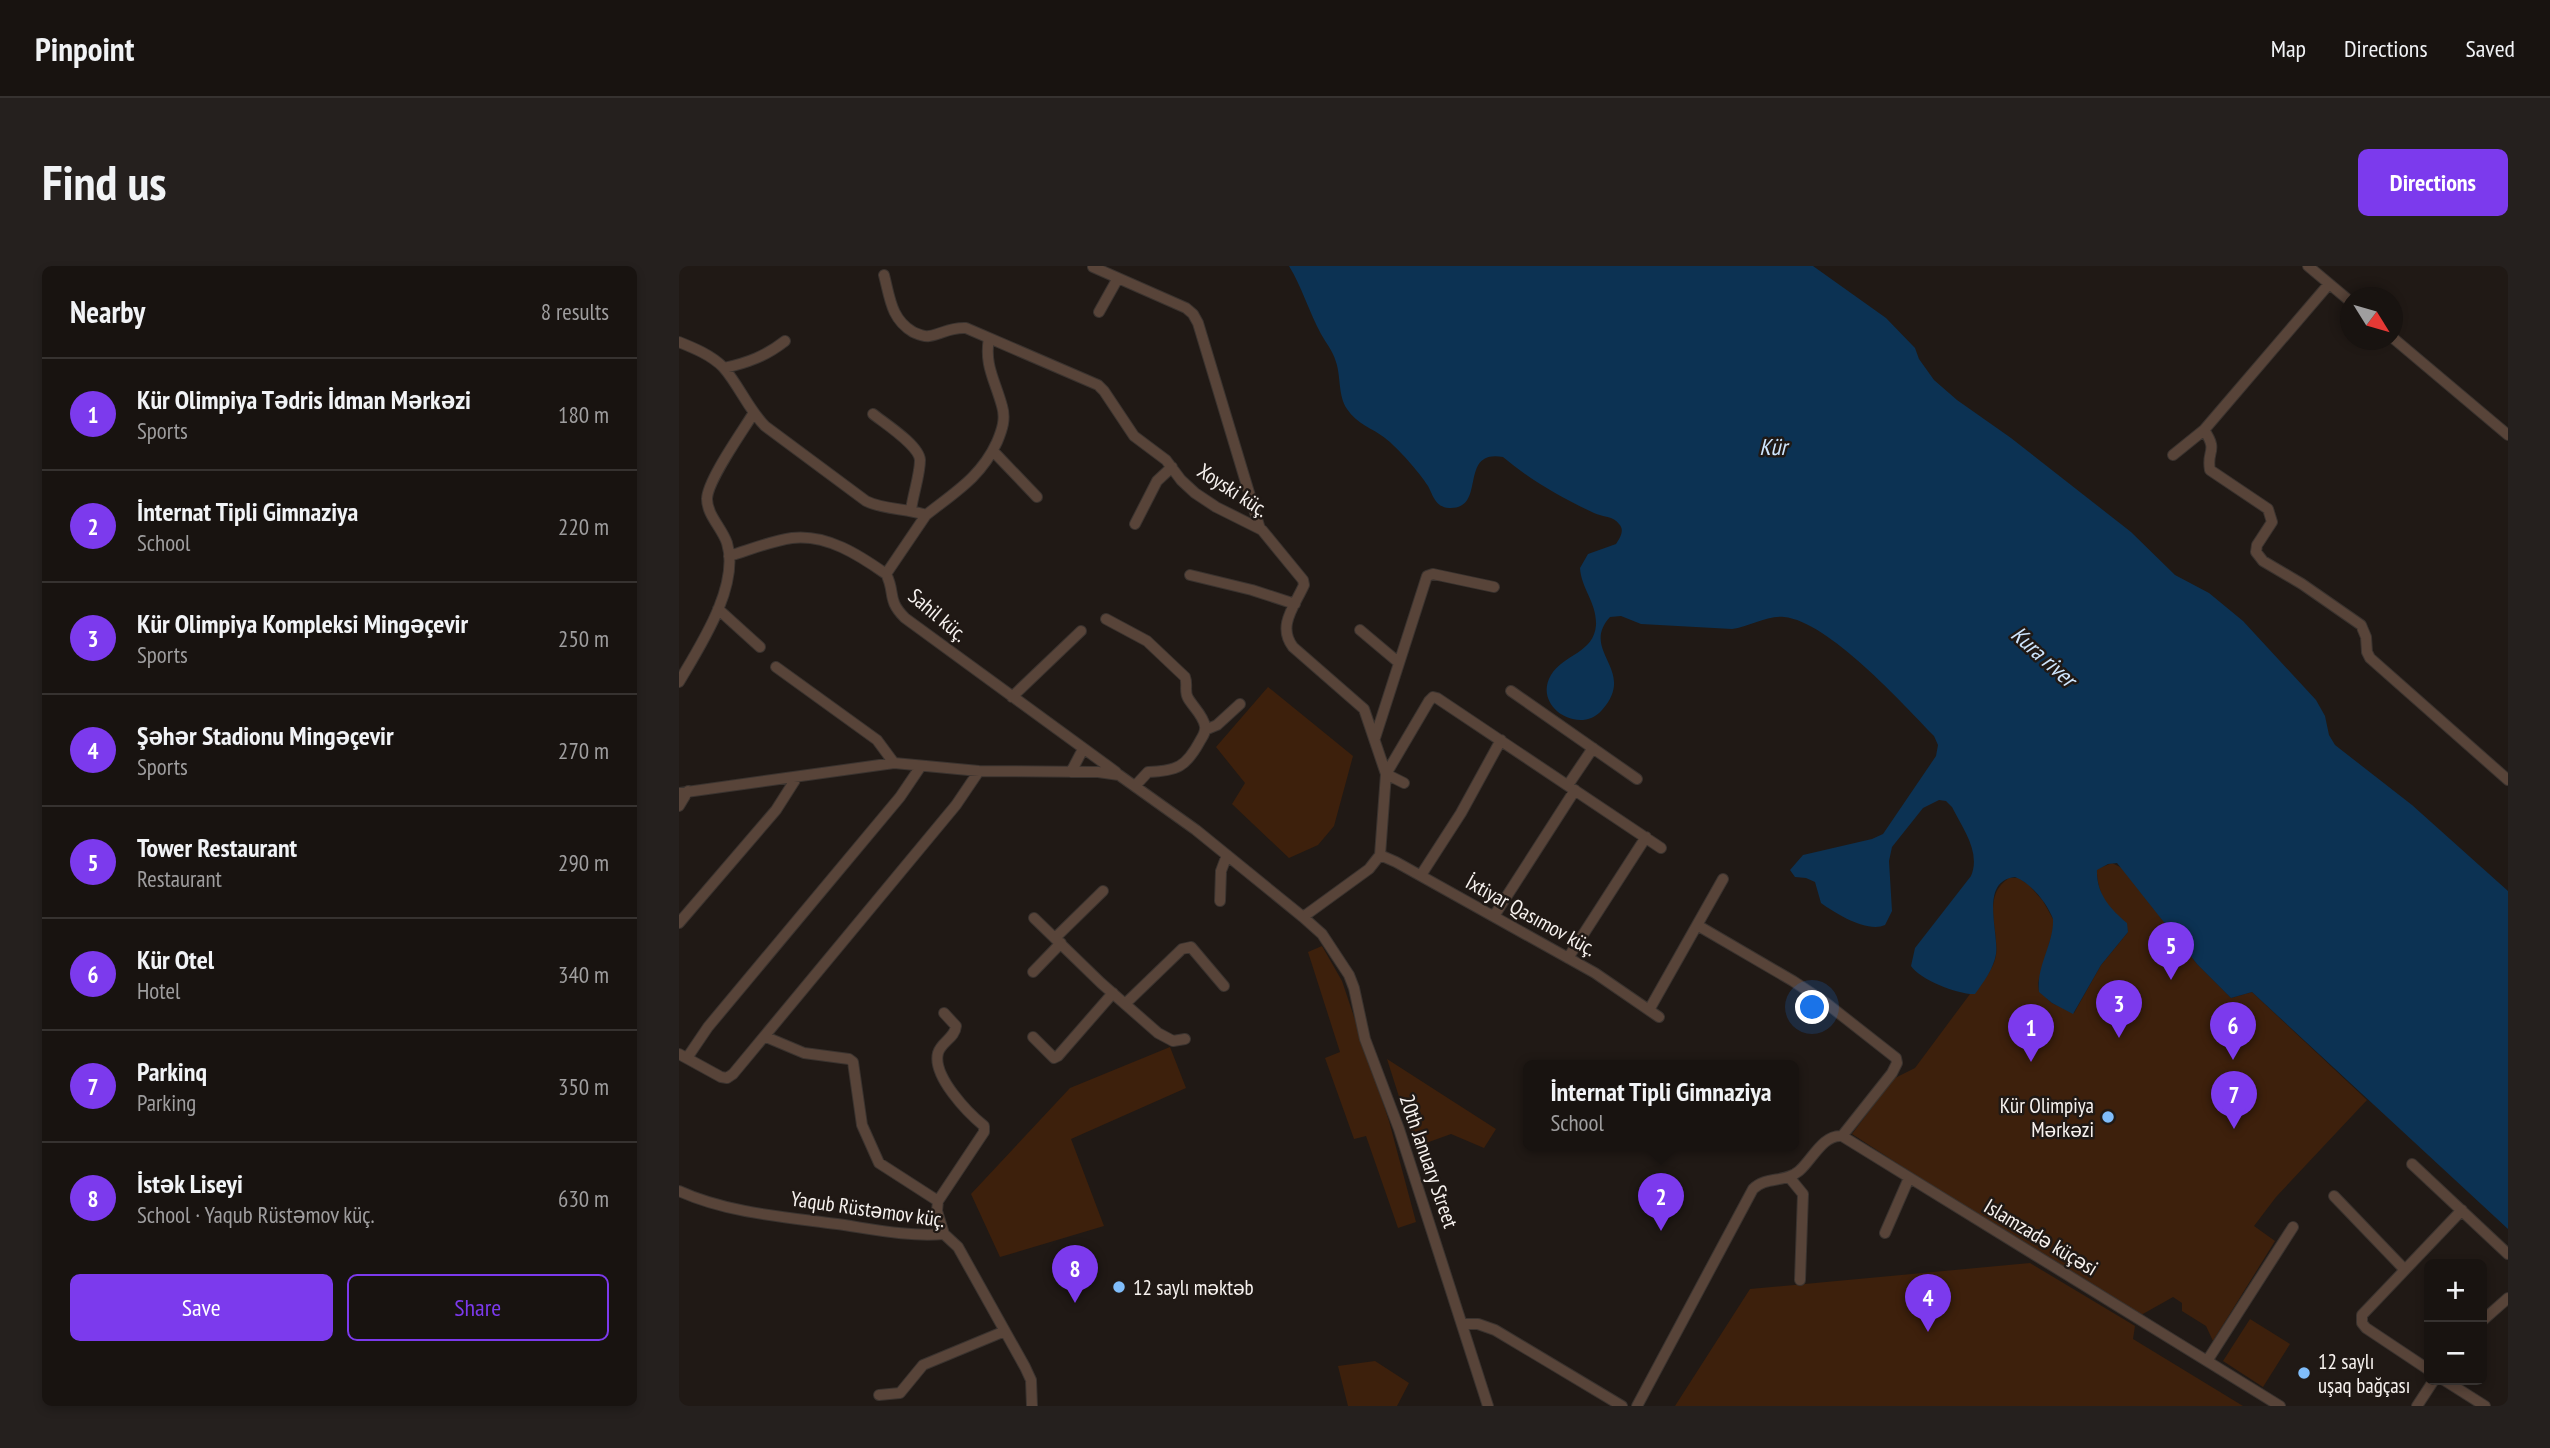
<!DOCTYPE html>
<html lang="en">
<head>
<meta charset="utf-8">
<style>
  :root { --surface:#181310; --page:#25201e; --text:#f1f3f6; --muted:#9f9e9f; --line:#363230; --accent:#7c3aed }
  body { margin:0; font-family:"PT Sans Narrow",sans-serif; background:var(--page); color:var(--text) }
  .controls { position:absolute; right:21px; bottom:21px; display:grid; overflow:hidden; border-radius:10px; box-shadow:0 4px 10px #0003 }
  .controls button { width:63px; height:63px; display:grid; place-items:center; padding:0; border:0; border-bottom:2px solid var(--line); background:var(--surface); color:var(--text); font:35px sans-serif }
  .compass { position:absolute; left:1661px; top:21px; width:63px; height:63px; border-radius:50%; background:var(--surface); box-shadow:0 4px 10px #0003; rotate:127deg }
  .you { position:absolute; left:1134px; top:742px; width:24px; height:24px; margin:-18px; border:5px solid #fff; border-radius:50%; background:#1a73e8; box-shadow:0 0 0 10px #1a73e833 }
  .badge { display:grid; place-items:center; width:46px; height:46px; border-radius:50%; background:var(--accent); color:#fff; font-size:23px; font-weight:700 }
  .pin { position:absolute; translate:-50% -58px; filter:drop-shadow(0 2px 4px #0008) }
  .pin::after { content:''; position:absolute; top:37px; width:24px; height:21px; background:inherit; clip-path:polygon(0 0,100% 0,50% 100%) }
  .popup { position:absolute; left:844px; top:794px; width:276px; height:91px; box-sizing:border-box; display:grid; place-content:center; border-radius:10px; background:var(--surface); filter:drop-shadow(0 2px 5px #0005); font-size:23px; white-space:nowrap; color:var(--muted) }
  .popup b { font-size:26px; color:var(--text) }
  .popup::after { content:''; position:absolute; left:50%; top:100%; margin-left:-14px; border:14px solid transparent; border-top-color:var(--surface) }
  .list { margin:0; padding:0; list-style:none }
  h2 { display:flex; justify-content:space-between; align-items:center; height:91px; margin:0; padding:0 28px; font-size:30px }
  h2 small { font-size:23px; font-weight:400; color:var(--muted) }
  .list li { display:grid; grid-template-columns:46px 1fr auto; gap:21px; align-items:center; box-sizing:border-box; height:112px; padding:0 28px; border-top:2px solid var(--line) }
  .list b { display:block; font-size:26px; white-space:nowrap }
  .list p { margin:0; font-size:23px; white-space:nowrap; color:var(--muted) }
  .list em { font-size:23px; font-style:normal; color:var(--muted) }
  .actions { display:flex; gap:14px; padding:21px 28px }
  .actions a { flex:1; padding:16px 0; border:2px solid var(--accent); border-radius:10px; text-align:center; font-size:24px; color:var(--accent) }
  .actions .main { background:var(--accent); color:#fff }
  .map { position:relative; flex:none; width:1829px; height:1140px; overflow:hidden; border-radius:10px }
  header { display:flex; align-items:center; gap:42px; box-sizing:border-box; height:98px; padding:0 35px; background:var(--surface); border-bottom:2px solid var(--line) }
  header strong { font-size:33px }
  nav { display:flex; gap:38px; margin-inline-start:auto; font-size:24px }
  .intro { display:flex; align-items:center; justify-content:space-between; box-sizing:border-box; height:168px; padding:0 42px }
  h1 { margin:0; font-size:49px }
  .button { padding:18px 32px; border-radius:10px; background:var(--accent); color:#fff; font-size:24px; font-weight:700 }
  main { display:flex; gap:42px; padding:0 42px }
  aside { flex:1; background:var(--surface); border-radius:10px; box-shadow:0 4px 10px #0003 }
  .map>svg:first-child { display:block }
  .green { fill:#3d200c }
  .water { fill:#0c3253 }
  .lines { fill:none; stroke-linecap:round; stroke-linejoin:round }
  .street-casing { stroke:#3a332f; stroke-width:12 }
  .street { stroke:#584439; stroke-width:10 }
  .poi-dot { fill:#80bdfa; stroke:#201915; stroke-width:2.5 }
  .labels { text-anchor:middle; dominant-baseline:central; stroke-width:5; stroke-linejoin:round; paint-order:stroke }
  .street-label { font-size:21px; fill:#f7f2ef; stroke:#201915 }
  .poi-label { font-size:21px; fill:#f7f2ef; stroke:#201915; text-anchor:start }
  .water-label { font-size:23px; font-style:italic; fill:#cfe6fe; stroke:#201915 }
</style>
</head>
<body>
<header>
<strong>Pinpoint</strong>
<nav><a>Map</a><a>Directions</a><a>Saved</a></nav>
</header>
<div class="intro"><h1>Find us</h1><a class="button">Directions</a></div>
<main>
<aside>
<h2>Nearby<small>8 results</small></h2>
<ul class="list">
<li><span class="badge">1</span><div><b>Kür Olimpiya Tədris İdman Mərkəzi</b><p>Sports</p></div><em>180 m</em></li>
<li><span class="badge">2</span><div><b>İnternat Tipli Gimnaziya</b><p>School</p></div><em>220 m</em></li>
<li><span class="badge">3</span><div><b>Kür Olimpiya Kompleksi Mingəçevir</b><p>Sports</p></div><em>250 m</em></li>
<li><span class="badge">4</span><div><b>Şəhər Stadionu Mingəçevir</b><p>Sports</p></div><em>270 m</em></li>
<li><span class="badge">5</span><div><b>Tower Restaurant</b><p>Restaurant</p></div><em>290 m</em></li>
<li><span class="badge">6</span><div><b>Kür Otel</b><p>Hotel</p></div><em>340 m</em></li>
<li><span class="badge">7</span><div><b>Parkinq</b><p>Parking</p></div><em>350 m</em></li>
<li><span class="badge">8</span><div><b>İstək Liseyi</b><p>School · Yaqub Rüstəmov küç.</p></div><em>630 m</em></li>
</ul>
<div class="actions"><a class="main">Save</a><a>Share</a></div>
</aside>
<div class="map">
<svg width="1829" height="1140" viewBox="0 0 1829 1140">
  <rect width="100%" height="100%" fill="#201915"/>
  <path class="green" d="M589 421 674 490 655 560 639 579 610 592 553 538 566 517 537 481Z
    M1433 597 1443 602 1518 698 1552 732 1573 726 1688 834 1597 931 1575 960 1596 975 1534 1075 1527 1060 1503 1045V1037L1494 1031 1462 1049 1304 953 1173 868 1214 813 1236 802 1291 728 1296 727C1304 716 1315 702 1317 689 1320 663 1302 630 1330 612H1340L1350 619 1364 635 1374 653 1375 661 1359 717 1360 725 1373 737 1395 747 1422 699 1449 666C1447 654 1439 651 1431 643 1423 633 1417 616 1418 603Z
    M643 680 663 715 710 855 737 956 719 962 687 870 675 873 646 792 661 786 629 686Z
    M491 781 507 822 392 873 425 960 321 991 292 928 391 822Z
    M708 793 817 863 805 882 772 868 736 881Z
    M1351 997 1456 1060 1454 1073 1564 1140H996L1071 1023Z
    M1571 1053 1611 1078 1584 1121 1544 1095Z
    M696 1095 730 1117 718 1140H669L659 1100Z"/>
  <path class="water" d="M610 0H1134L1207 52 1236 82 1240 93 1255 114 1278 134 1332 172 1452 266 1496 309 1530 327 1564 355 1637 434 1646 450 1650 469 1656 479 1733 539 1829 625V963L1573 726 1552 732 1518 698 1438 597 1429 598 1418 604C1417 627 1431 643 1448 657L1449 666 1422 699 1394 748 1373 737 1360 726C1357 700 1375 678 1374 653 1368 637 1352 617 1336 611 1300 615 1320 666 1317 688 1315 702 1304 717 1296 728 1280 729 1241 714 1232 700L1236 682 1292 610C1302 586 1284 563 1273 541L1267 535 1260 534 1244 542 1213 581 1210 595 1213 645 1206 659C1189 667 1157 648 1142 637L1136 616 1127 612 1116 611 1111 604 1124 589 1193 573 1204 568 1257 490 1259 479 1255 470C1224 438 1149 355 1105 351 1088 349 1070 361 1053 363L962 358 942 350 931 351C900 385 959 404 923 444 901 470 853 441 872 409 885 388 915 387 917 359 918 337 902 322 901 302L909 288 937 278C941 272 946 264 940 258 935 250 923 251 915 247 883 232 851 214 824 191 778 183 809 244 770 242 756 241 754 229 749 220 741 207 718 181 706 172 693 162 678 158 668 143 659 130 662 111 657 96 654 85 647 77 642 68 630 46 623 21 610 0Z"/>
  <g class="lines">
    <g class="street-casing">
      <path id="street" d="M1629 0 1672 36
        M414 1 507 42 514 48 519 57 581 263
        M205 9C211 32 212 53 234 66 239 68 244 71 250 70 264 68 270 61 287 62L419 119 425 125 455 170 487 194 502 214 516 227 537 241 583 264 624 314 625 319C615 341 598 360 614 381L685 443 707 508 701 589 690 603 624 651
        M1650 18 1525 164C1540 186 1527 184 1531 204L1589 243 1593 256 1578 279 1577 286 1584 295 1623 318 1682 359 1687 371 1688 386 1691 392 1829 514
        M420 46 439 12
        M1714 72 1829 169
        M0 76C15 82 32 89 44 101 60 119 69 143 86 160L187 235C205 244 227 242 247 249 276 226 302 211 318 176 323 164 327 153 323 140 316 114 305 99 310 72
        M45 102C68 97 87 90 106 75
        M194 148C205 157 240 179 241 194 241 209 234 228 232 244
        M314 185 358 231
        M1494 189 1525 164
        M456 258 478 215 493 201
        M50 290C70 284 92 275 113 272 148 268 180 289 207 308 217 327 207 333 226 352L437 506
        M207 308 247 249
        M511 309 573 324 616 338
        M39 343 81 381
        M427 353 468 375 506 411C509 419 505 425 509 432 514 441 524 449 526 460 527 466 524 470 521 475 507 501 498 505 469 506L456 520
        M681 364 719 396
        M97 401 198 474 215 497
        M0 416C21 380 61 320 48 277 43 262 28 249 28 233 28 215 63 166 74 148
        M832 425 958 513
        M333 431 402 365
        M526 464 538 459 561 438
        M696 472 748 310 754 308 815 321
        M392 506 404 483
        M725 517 707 508 750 435 754 431 758 432 982 582
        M889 519 914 482
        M0 527 215 497 300 505 419 506 440 509 517 564 624 651 643 668 670 709 675 722 686 773 720 863 809 1140
        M0 540 9 525
        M701 589 717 596 916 707 980 751
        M742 609 782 547 822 474
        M541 635 542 605 548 589
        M815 650 896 524
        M355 652 422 717 479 767 494 775 506 773
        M0 657 97 544 118 511
        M1018 659 1114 715 1147 737 1217 792 1218 797 1213 807 1163 870
        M376 672 424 625
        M889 692 967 571
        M354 706 382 677
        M446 738 503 683 512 681 545 720
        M970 744 1044 613
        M87 771 125 787 170 793 174 796 183 859 200 897 259 935 258 945 265 968
        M354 771 375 792 379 790 434 727
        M0 788 42 811 48 812 54 808 277 539 300 505
        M8 792 29 761 221 531 242 500
        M1733 898 1829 988
        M1110 911 1124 928 1121 1014
        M0 925C48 947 106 951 158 958 193 963 229 971 265 968L279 981 346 1101 352 1114 353 1140
        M1655 930 1726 1004
        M259 935 305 866V860C289 847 253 810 259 787 262 776 276 772 277 760L265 747
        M1206 967 1230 912
        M1803 1055 1829 1032
        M783 1058H799L816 1064 943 1140
        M1528 1095 1614 961
        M1750 1104 1687 1062 1683 1057V1049L1783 944
        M1765 1114 1806 1140
        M200 1129 221 1127 244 1099 326 1065
        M958 1140 1074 923C1087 910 1106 917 1120 905 1133 894 1144 868 1163 870L1601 1140
        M1738 1140 1755 1114"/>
    </g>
    <use href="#street" class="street"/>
  </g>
  <g class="poi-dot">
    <circle cx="1429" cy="851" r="7"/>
    <circle cx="440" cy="1021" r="7"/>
    <circle cx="1625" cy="1107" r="7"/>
  </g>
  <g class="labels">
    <g class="street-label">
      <text transform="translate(554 224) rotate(33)">Xoyski küç.</text>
      <text transform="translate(259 349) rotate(40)">Sahil küç.</text>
      <text transform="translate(852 649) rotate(29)">İxtiyar Qasımov küç.</text>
      <text transform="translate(750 895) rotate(71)">20th January Street</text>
      <text transform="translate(189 943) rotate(8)">Yaqub Rüstəmov küç.</text>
      <text transform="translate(1362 971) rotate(31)">Islamzadə küçəsi</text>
    </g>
    <g class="poi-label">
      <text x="1415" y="839" text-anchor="end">Kür Olimpiya<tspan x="1415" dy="24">Mərkəzi</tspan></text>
      <text x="454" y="1021">12 saylı məktəb</text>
      <text x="1639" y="1095">12 saylı<tspan x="1639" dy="24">uşaq bağçası</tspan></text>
    </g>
    <g class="water-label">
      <text x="1094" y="180">Kür</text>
      <text transform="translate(1365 390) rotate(42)">Kura river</text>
    </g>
  </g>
</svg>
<div class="controls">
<button>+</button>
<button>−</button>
</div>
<svg class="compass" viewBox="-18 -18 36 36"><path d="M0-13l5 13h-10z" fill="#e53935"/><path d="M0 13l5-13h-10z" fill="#9f9e9f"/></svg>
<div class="you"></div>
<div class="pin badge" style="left:1352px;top:796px">1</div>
<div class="pin badge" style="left:982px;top:965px">2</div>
<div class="popup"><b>İnternat Tipli Gimnaziya</b>School</div>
<div class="pin badge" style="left:1440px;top:772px">3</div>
<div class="pin badge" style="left:1249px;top:1066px">4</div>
<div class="pin badge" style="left:1492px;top:714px">5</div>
<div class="pin badge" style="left:1554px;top:794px">6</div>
<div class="pin badge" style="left:1555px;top:863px">7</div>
<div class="pin badge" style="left:396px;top:1037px">8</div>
</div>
</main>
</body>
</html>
